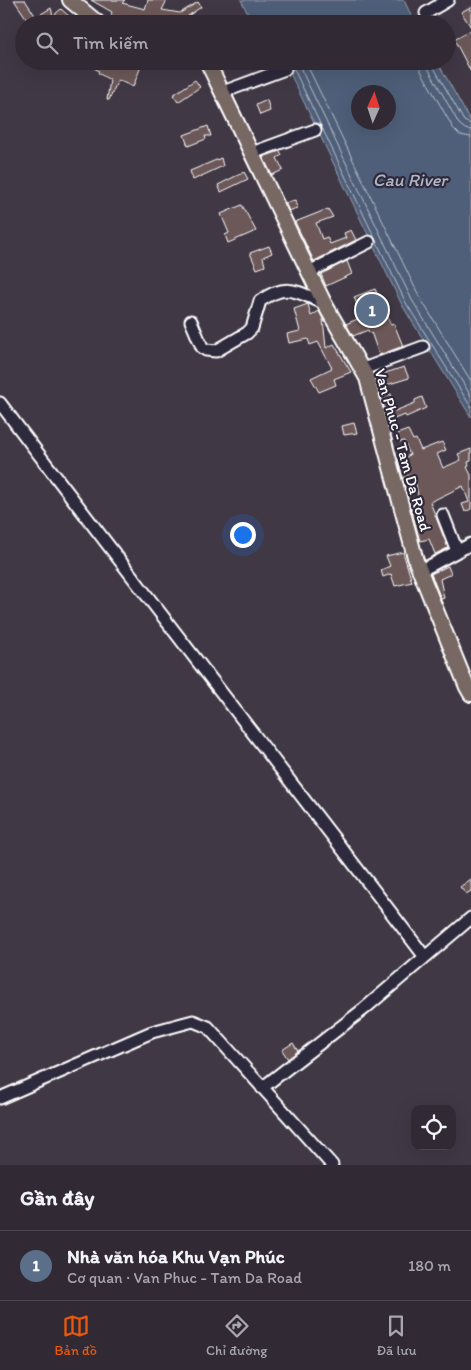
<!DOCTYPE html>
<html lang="vi">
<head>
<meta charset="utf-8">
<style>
  :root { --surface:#312a34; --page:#3d3640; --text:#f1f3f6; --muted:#a8a7ac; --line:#4c464f; --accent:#ea580c }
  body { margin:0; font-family:Itim,sans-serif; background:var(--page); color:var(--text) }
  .controls { position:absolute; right:15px; bottom:15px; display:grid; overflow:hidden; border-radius:10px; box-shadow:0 5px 20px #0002 }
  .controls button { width:45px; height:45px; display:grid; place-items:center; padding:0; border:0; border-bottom:1px solid var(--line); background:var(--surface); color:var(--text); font:25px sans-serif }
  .compass { position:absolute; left:351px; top:85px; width:45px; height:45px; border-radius:50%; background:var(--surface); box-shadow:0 5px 20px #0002; rotate:3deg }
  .you { position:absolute; left:242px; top:534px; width:18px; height:18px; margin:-12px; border:4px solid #fff; border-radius:50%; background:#1a73e8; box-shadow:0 0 0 8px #1a73e833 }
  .badge { display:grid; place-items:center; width:32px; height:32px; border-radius:50%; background:var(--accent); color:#fff; font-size:16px; font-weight:700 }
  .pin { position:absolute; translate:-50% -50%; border:2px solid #fff; box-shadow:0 1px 5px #0006 }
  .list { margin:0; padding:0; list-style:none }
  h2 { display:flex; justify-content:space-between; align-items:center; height:65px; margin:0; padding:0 20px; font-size:21px }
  h2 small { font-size:16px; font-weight:400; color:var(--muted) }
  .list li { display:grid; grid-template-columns:32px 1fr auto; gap:15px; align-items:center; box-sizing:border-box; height:70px; padding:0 20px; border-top:1px solid var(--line) }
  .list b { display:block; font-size:19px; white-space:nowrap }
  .list p { margin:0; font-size:16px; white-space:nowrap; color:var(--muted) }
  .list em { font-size:16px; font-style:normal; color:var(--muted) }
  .icon { flex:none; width:28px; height:28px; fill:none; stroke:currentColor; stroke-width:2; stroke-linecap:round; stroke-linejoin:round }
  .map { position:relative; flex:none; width:471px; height:1165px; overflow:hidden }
  .search { position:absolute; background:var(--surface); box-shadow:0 5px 20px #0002; left:15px; right:15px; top:15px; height:55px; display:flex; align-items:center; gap:12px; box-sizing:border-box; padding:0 18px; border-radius:28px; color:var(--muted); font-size:19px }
  .sheet { height:135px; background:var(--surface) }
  nav { display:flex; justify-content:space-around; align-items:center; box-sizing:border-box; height:70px; border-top:1px solid var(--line); background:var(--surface); font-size:14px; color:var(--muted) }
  nav a { display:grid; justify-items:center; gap:2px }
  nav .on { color:var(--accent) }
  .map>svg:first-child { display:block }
  .water { fill:#505e79; stroke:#969eaf; fill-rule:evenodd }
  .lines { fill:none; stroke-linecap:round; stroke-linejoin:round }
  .shore { stroke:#b9bfc9; stroke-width:1 }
  .building { fill:#6c5959; stroke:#fff }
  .minor-casing { stroke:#fff; stroke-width:15 }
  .major-casing { stroke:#fff; stroke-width:18 }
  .minor { stroke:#2f2a3d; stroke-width:11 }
  .major { stroke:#776864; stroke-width:14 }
  .labels { text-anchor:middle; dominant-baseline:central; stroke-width:4.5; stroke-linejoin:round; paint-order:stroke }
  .street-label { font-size:16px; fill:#fff; stroke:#2f2a3d }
  .water-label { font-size:18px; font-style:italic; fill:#b0b7c3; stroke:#2f2a3d }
</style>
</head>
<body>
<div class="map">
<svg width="471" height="1165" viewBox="0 0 471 1165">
  <rect width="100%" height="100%" fill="#413845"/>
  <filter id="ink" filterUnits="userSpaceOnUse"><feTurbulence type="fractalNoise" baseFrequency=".02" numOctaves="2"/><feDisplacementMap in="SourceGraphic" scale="10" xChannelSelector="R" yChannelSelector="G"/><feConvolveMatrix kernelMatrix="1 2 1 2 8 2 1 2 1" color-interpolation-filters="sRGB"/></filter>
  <g filter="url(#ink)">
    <path class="water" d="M241 0H404L415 24H258L248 14Z
      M284 61H437L471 122V417L402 305ZM358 92H388V122H358Z"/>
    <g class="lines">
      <path class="shore" d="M290 61 406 303 471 407
        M297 61 412 300 471 396
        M305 61 419 296 471 381
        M419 61 421 71 453 128 460 135 471 137
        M426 61 428 68 459 124 465 129 471 130
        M433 61V66L464 121 471 124"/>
    </g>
    <path class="building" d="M14 0H25L36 17 51 8 53 16 61 9 69 16 61 24H25L29 22Z
      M91 0H125L122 3 145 9 148 0H167L162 10 180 13 198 2 201 7 188 16 196 24H127L128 21 111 15 112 12Z
      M471 7V27L461 12Z
      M471 30V72L454 39Z
      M82 61H143L133 87 118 80 109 100H107L110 80 98 73 99 71Z
      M195 80 200 87 178 102 173 95Z
      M267 100 270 111 260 115 256 105Z
      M208 126 211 136H205L206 139 188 146 184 135Z
      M280 151 282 155 277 158 283 170 272 175 263 157Z
      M221 158 223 166 193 180 190 171Z
      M244 172 248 179 221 192 218 185Z
      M295 200 297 208 289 211 285 203Z
      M242 205 256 231 228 243 225 235 229 233 221 214Z
      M328 209 333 217 316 223 322 239 327 237 330 244 346 238 344 233 351 230 356 240 314 261 295 222Z
      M269 246 272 253 263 257 265 266 257 269 250 253Z
      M347 261 352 274 326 286 321 274Z
      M375 289 391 325 394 324 403 346 379 355 371 332 369 333 368 330 353 336 346 324 362 317 354 297Z
      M308 304 311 316 319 311 323 319 326 348 334 344 351 372 334 379 336 385 319 392 311 378 332 368 318 342 310 345 308 339 289 343 287 334 300 331 294 309Z
      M404 367 409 378 383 386 379 375Z
      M391 394 395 411 415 403V400L422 397 426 408 406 417 405 415 388 421 381 397Z
      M354 423 357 433 344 435 342 426Z
      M408 430 413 440 416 439 421 450 442 442 446 450 437 454 443 468 461 460 458 454 471 449V461L468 462 469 466 467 467 471 475V509L465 512 462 504 469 502 463 486 430 502 448 548 435 554 429 539 420 541 411 508 420 506 414 474 403 478 398 460 410 455 404 441 400 442 397 434Z
      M403 552 412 582 395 586 391 574 383 577 381 570 390 566 386 556Z
      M448 566 451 574 440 579 444 598 441 599 431 574Z
      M471 879V891L466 894 460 887Z
      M293 1043 298 1051 288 1059 282 1050Z"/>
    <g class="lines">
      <g class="minor-casing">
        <path id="minor" d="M426 13 448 0
          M223 92 285 69
          M252 153 315 130
          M309 272 369 242
          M191 321 202 347 206 350 216 351 247 333 252 328 260 301C288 282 296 292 324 303
          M363 369 423 347
          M0 403C140 589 284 772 425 957L471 918
          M443 515 457 551
          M420 571 471 544
          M262 1088 364 1009 425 957
          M0 1098 152 1032 193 1021 208 1027 332 1165"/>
      </g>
      <g class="major-casing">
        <path id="major" d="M70 0 99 24
          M207 61 324 303 367 378 416 561 467 687 471 694"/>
      </g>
      <use href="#minor" class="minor"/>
      <use href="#major" class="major"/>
    </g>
  </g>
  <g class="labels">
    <g class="street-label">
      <text transform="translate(403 450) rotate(74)">Van Phuc - Tam Da Road</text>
    </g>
    <g class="water-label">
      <text x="410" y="180">Cau River</text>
    </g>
  </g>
</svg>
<div class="controls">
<button><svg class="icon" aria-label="locate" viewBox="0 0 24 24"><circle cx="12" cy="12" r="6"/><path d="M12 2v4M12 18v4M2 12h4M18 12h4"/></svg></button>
</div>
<svg class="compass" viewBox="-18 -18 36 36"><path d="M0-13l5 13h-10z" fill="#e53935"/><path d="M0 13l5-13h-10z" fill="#a8a7ac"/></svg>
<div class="you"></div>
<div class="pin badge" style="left:372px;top:310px;background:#5c6f8a">1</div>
<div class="search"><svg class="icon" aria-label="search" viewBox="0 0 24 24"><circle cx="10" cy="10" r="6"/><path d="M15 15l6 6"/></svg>Tìm kiếm</div>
</div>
<section class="sheet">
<h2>Gần đây<small></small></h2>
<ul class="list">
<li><span class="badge" style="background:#5c6f8a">1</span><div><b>Nhà văn hóa Khu Vạn Phúc</b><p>Cơ quan · Van Phuc - Tam Da Road</p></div><em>180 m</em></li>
</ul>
</section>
<nav>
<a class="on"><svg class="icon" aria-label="map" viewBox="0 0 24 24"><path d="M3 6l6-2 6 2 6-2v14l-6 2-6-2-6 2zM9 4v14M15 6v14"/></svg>Bản đồ</a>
<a><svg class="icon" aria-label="directions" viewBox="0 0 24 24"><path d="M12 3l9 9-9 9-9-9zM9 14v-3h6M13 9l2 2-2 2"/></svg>Chỉ đường</a>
<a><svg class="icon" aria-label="saved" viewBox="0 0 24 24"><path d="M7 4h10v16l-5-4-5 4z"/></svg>Đã lưu</a>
</nav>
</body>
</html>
